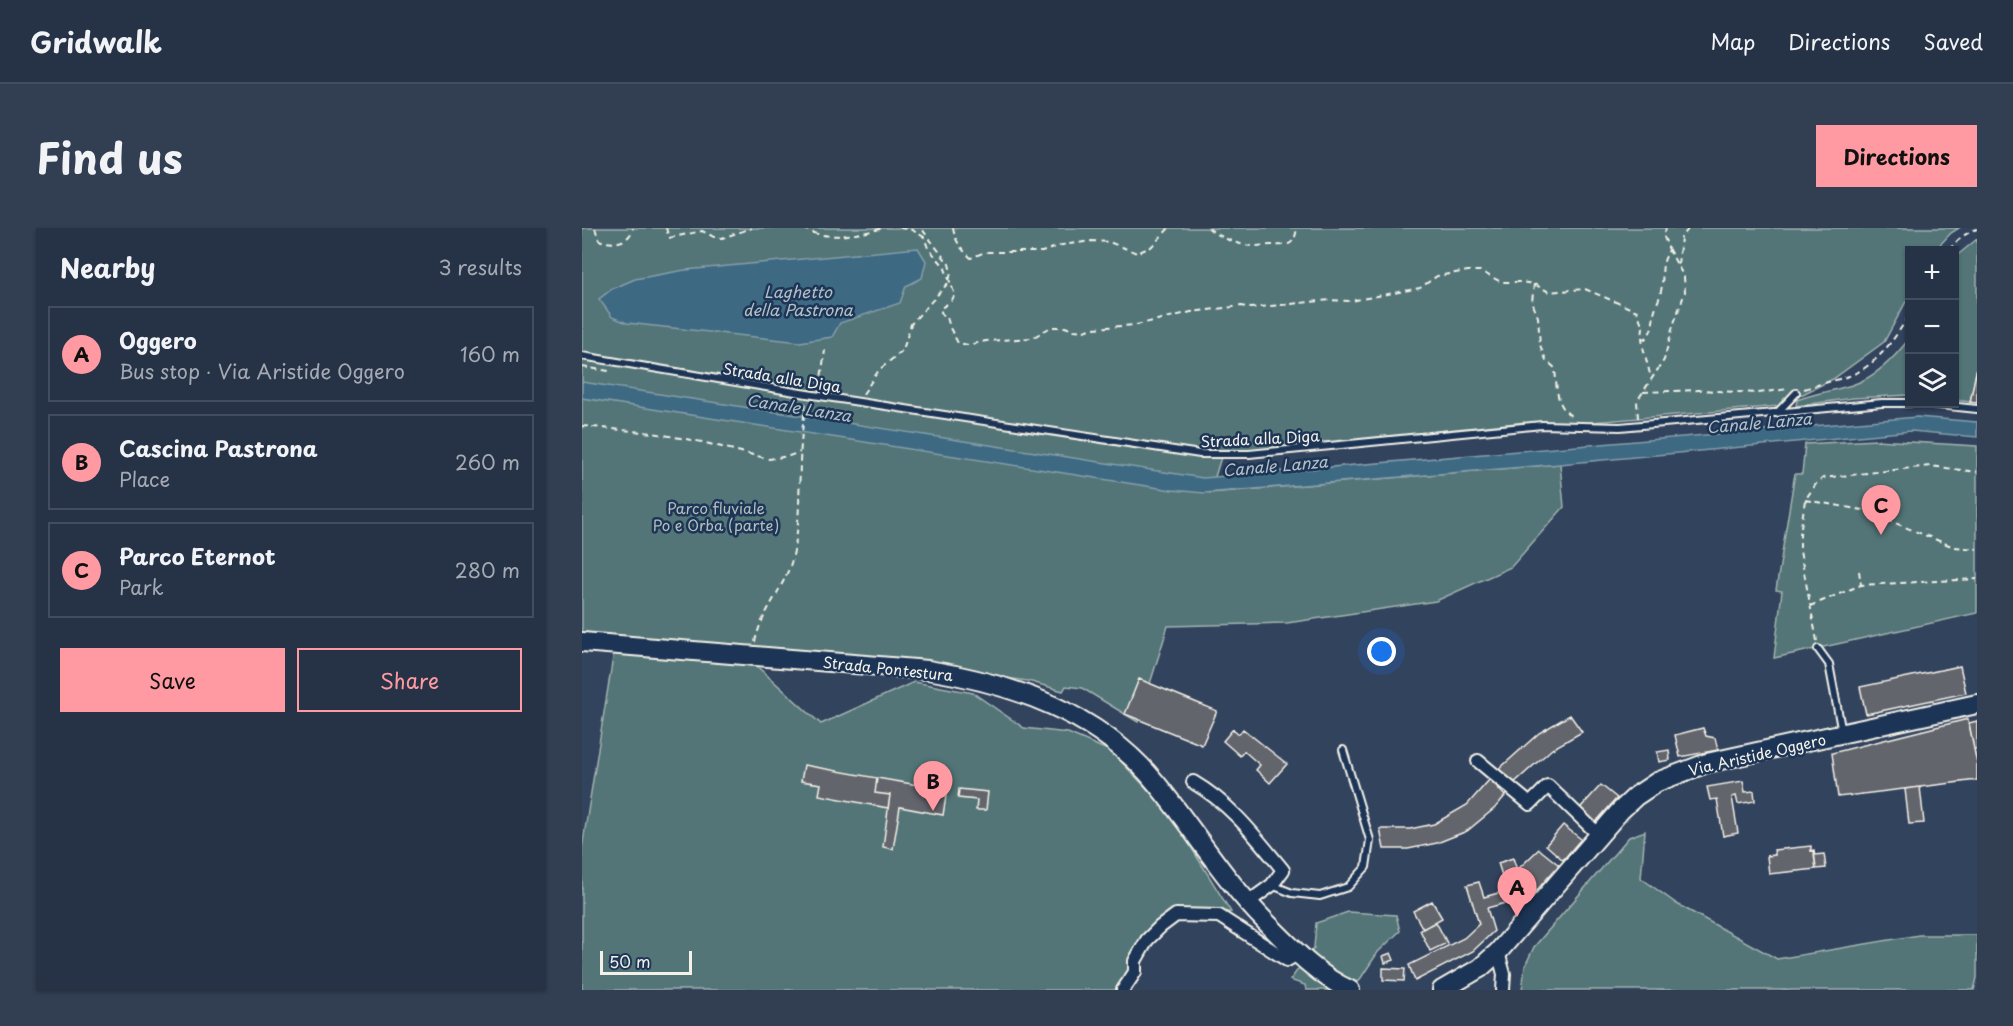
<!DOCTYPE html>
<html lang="en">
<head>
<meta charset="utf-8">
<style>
  :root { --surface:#263246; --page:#323e51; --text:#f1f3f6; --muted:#a4aab3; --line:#424d5f; --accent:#ff9aa2 }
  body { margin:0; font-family:"Playpen Sans",sans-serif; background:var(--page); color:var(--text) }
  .controls { position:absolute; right:18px; top:18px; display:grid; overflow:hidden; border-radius:0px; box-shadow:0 2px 4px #0004 }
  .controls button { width:54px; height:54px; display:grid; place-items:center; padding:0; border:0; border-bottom:2px solid var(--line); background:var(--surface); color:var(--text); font:30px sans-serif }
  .scale { position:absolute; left:18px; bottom:15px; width:92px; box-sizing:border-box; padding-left:6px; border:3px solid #f4f1e8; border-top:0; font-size:16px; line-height:21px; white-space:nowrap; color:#f4f1e8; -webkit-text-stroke:4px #1d3557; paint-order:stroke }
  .you { position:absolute; left:800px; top:424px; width:21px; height:21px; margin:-15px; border:4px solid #fff; border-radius:50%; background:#1a73e8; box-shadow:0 0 0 9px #1a73e833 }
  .badge { display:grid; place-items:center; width:39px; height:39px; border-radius:50%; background:var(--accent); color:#111; font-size:20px; font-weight:700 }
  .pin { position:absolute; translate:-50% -50px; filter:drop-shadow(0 2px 3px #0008) }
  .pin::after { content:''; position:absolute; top:32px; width:21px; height:18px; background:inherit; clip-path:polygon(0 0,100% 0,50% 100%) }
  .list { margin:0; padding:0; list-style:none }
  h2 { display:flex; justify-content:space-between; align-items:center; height:78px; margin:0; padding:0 24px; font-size:26px }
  h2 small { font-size:20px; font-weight:400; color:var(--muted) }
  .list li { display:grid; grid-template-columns:39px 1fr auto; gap:18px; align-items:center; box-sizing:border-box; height:96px; margin:0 12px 12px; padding:0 12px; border:2px solid var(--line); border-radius:0px }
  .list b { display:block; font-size:22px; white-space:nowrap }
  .list p { margin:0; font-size:20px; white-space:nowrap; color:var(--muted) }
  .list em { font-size:20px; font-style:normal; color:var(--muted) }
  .actions { display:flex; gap:12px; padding:18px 24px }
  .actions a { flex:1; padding:14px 0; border:2px solid var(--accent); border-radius:0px; text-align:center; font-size:21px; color:var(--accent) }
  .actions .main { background:var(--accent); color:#111 }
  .icon { flex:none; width:33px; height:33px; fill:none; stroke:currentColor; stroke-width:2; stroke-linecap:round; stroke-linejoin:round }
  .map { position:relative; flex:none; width:1395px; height:762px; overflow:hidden; border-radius:0px }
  header { display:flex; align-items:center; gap:36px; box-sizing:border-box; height:84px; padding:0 30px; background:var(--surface); border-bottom:2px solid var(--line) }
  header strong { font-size:28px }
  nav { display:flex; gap:33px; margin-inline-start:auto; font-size:21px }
  .intro { display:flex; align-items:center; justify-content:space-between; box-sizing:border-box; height:144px; padding:0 36px }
  h1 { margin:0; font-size:42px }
  .button { padding:15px 27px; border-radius:0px; background:var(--accent); color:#111; font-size:21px; font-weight:700 }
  main { display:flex; gap:36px; padding:0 36px }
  aside { flex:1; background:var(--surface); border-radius:0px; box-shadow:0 2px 4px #0004 }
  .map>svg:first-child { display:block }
  .green { fill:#527577; stroke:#a3b3b0; stroke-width:1.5 }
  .water { fill:#3d6982; stroke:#869fab; stroke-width:1.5 }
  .building { fill:#64656d; stroke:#f4f1e8; stroke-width:1.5 }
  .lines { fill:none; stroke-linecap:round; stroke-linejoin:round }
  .lane-casing { stroke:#f4f1e8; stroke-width:10 }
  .street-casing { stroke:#f4f1e8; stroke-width:16 }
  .secondary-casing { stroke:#f4f1e8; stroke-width:22 }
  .path { stroke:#f4f1e8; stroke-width:2; stroke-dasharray:6 4.5; stroke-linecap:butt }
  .lane { stroke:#1d3557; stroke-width:6 }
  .street { stroke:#1d3557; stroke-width:12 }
  .secondary { stroke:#1d3557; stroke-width:18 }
  .labels { text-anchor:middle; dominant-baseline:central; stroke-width:5; stroke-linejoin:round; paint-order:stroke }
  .street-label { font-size:15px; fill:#f4f1e8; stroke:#1d3557 }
  .park-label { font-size:15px; fill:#b3bfbb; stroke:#1d3557 }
  .water-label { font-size:16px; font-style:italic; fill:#b4c1c4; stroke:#1d3557 }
</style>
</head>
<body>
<header>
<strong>Gridwalk</strong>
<nav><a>Map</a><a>Directions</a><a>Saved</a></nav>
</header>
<div class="intro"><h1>Find us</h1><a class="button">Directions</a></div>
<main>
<aside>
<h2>Nearby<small>3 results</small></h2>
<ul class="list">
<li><span class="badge">A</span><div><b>Oggero</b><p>Bus stop · Via Aristide Oggero</p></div><em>160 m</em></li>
<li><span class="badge">B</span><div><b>Cascina Pastrona</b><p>Place</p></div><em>260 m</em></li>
<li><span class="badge">C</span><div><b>Parco Eternot</b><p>Park</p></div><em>280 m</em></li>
</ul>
<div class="actions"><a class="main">Save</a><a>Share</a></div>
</aside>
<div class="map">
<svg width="1395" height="762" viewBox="0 0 1395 762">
  <rect width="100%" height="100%" fill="#32435e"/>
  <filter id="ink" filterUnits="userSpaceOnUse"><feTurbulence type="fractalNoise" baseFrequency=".0167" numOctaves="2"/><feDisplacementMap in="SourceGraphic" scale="12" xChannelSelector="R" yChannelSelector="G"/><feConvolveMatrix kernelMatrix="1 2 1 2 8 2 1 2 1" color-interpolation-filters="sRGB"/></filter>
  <g filter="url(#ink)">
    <path class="green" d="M0 0H1377L1369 5 1353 22H1328L1327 68 1302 114 1251 151 1197 178 640 226 628 265 978 236 982 279 929 339 854 373 705 395 586 398 556 494 500 460 484 458 481 463 446 453 402 447 0 410Z
      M1395 11V139L1388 174 1373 172 1372 30Z
      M1327 111V167L1271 170 1214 178 1215 172C1233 165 1251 163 1270 157 1294 149 1312 130 1327 111Z
      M1294 212 1395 218V385L1192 430 1200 363 1194 362 1212 251 1213 246H1220L1223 216Z
      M32 423 169 433 239 496 332 454 391 465 442 500 486 505 530 524 588 585 649 684 585 688 540 762H0V620Z
      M1063 603 1059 650 1095 676 1195 731 1337 707H1395V750L1392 762H940L943 738 952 719 1047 609Z
      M766 684 814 687 818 703 796 724 771 762H724L723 757 708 752 732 720 734 695Z"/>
    <path class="water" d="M336 20 344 33 340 50 324 58 318 75 258 95 250 109 218 114 45 95 30 89 17 71 30 61 53 51 103 42Z
      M0 154 621 250 1335 189 1395 194V209L1329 203 978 236 622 265 590 262 0 170Z"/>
    <path class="building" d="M1395 139V175L1388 174Z
      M1378 438 1384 465 1284 486 1278 459Z
      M557 451 635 483 620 517 543 486Z
      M988 487 1000 504 970 521 932 555 917 541 957 505Z
      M1386 491 1395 536V552L1256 569 1250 525Z
      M1395 493V521H1392L1387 495Z
      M1121 500 1124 508 1133 510 1136 522 1098 529 1093 507Z
      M651 501 657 506 661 501 705 536 688 555 674 542 678 537 662 523 658 528 641 513Z
      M1087 522 1088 532 1077 534 1075 524Z
      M222 537 295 550 293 565 308 567 306 580 237 567 239 556 219 553Z
      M295 550 365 562 361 587 318 579 311 621 301 619 308 567 293 565Z
      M908 551 923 568 913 580 885 603 855 615 826 621H802L798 601H828L852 596 885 577Z
      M1161 553 1163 564 1172 563 1173 573 1156 576 1154 568 1150 569 1156 605 1141 608 1135 571 1128 572 1125 559Z
      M1019 557 1035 570 1013 595 1001 586 999 579Z
      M1338 559 1342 595 1327 596 1323 561Z
      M377 561 406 564 404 582H394L395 572 376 570Z
      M981 597 999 611 981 632 964 617Z
      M1229 618V623L1232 622 1234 641 1187 646 1185 628 1193 627 1192 622Z
      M957 621 977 637 948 670 932 656 924 660 916 635 931 630 935 642Z
      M1242 626 1244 640 1234 641 1232 627Z
      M897 654 902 669 927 662 931 673 905 680 912 703 891 723 833 753 827 737 882 710 897 696 885 657Z
      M850 673 860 690 841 701 831 683Z
      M854 694 865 715 848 723 838 702Z
      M809 725 812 732 803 735 801 728Z
      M801 740 823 741 822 753 801 752Z"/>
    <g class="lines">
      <g class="lane-casing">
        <path id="lane" d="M0 128 225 166 618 226H667L960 197 1038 199 1300 175H1328
          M1347 176 1395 181
          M1195 185 1214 165
          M1236 421 1247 436 1260 505
          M690 657 710 665 738 668 766 659 784 639 788 612 761 522"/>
      </g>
      <g class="street-casing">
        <path id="street" d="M896 533 948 576 966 558 1017 607
          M611 554C650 577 672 607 701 642L690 657 665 675
          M916 724 922 746 921 762
          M541 762 553 744V733L565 712 578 699 594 687 637 688 705 732 717 725"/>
      </g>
      <g class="secondary-casing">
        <path id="secondary" d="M0 414 346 442C431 456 517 485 574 555 611 600 642 652 684 694 708 718 737 749 768 762
          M860 762 898 740 916 724 1038 583 1054 568 1075 554 1125 535 1395 476"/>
      </g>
      <path class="path" d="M13 0 17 12C30 17 47 16 51 0
        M84 0 87 10 120 3 132 9 140 10 170 0
        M221 0C243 14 278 6 302 0
        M318 0 330 2 342 9 346 20 362 38 373 67 369 73 358 81 360 86 365 89 368 100 376 115 386 117 404 113 450 110 469 99H483L492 102 502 103 512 100 554 97 609 84 660 78 669 80 748 72 769 73 838 60 855 48 886 43H898L919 54H939L952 56 967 64 1003 61 1055 83 1061 99 1060 109 1063 111C1070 105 1071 95 1072 86 1073 78 1078 71 1079 63 1083 45 1076 42 1087 22L1082 9 1084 0
        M371 0C373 13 379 21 389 30L403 24H460L480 17 510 13 527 14 555 25 569 19 587 0
        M626 0C640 10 656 18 674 18 679 18 684 17 688 17 705 17 712 20 715 0
        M1367 22C1375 12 1383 5 1395 1
        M1096 36 1099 10 1107 0
        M952 56 950 74 956 89 958 117 964 132 973 140C975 159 973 176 989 188
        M1060 109 1061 119 1069 150
        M0 139 27 143
        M238 158 243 122
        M1222 161C1237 156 1252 153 1267 148 1296 137 1312 111 1328 86
        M1061 164 1117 162 1176 165 1206 161
        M281 166 297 142 321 122 329 96 367 54 369 44 367 36 339 0
        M1056 190 1055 173 1082 132 1091 98 1103 64 1102 49 1087 22
        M0 198 71 205 120 214 187 231 207 228 218 224
        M1223 272 1281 282 1372 319 1395 321
        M1277 343 1279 357
        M1228 378 1279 357 1395 351
        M1235 413 1218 323V306L1223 272 1234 256 1241 250 1348 238 1395 244
        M173 414C179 385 200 363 209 335 220 297 216 255 219 216 220 202 222 188 224 174"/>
      <use href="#lane" class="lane"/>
      <use href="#street" class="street"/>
      <use href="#secondary" class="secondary"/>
    </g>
  </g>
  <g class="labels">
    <g class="street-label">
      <text transform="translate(200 149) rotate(9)">Strada alla Diga</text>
      <text transform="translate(678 210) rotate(-3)">Strada alla Diga</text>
      <text transform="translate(306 440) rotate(6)">Strada Pontestura</text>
      <text transform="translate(1175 526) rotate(-13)">Via Aristide Oggero</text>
    </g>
    <g class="park-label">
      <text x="134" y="279">Parco fluviale<tspan x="134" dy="17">Po e Orba (parte)</tspan></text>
    </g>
    <g class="water-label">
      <text x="216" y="63">Laghetto<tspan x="216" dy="18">della Pastrona</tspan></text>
      <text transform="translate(217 179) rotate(9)">Canale Lanza</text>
      <text transform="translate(1177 194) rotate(-5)">Canale Lanza</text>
      <text transform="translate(693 237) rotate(-5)">Canale Lanza</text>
    </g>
  </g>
</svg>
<div class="controls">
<button>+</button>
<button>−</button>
<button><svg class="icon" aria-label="layers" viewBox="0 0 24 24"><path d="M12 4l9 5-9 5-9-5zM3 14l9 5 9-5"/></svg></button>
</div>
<div class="scale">50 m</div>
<div class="you"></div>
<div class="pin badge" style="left:935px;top:689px">A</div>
<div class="pin badge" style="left:351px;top:583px">B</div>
<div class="pin badge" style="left:1299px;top:307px">C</div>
</div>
</main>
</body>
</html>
